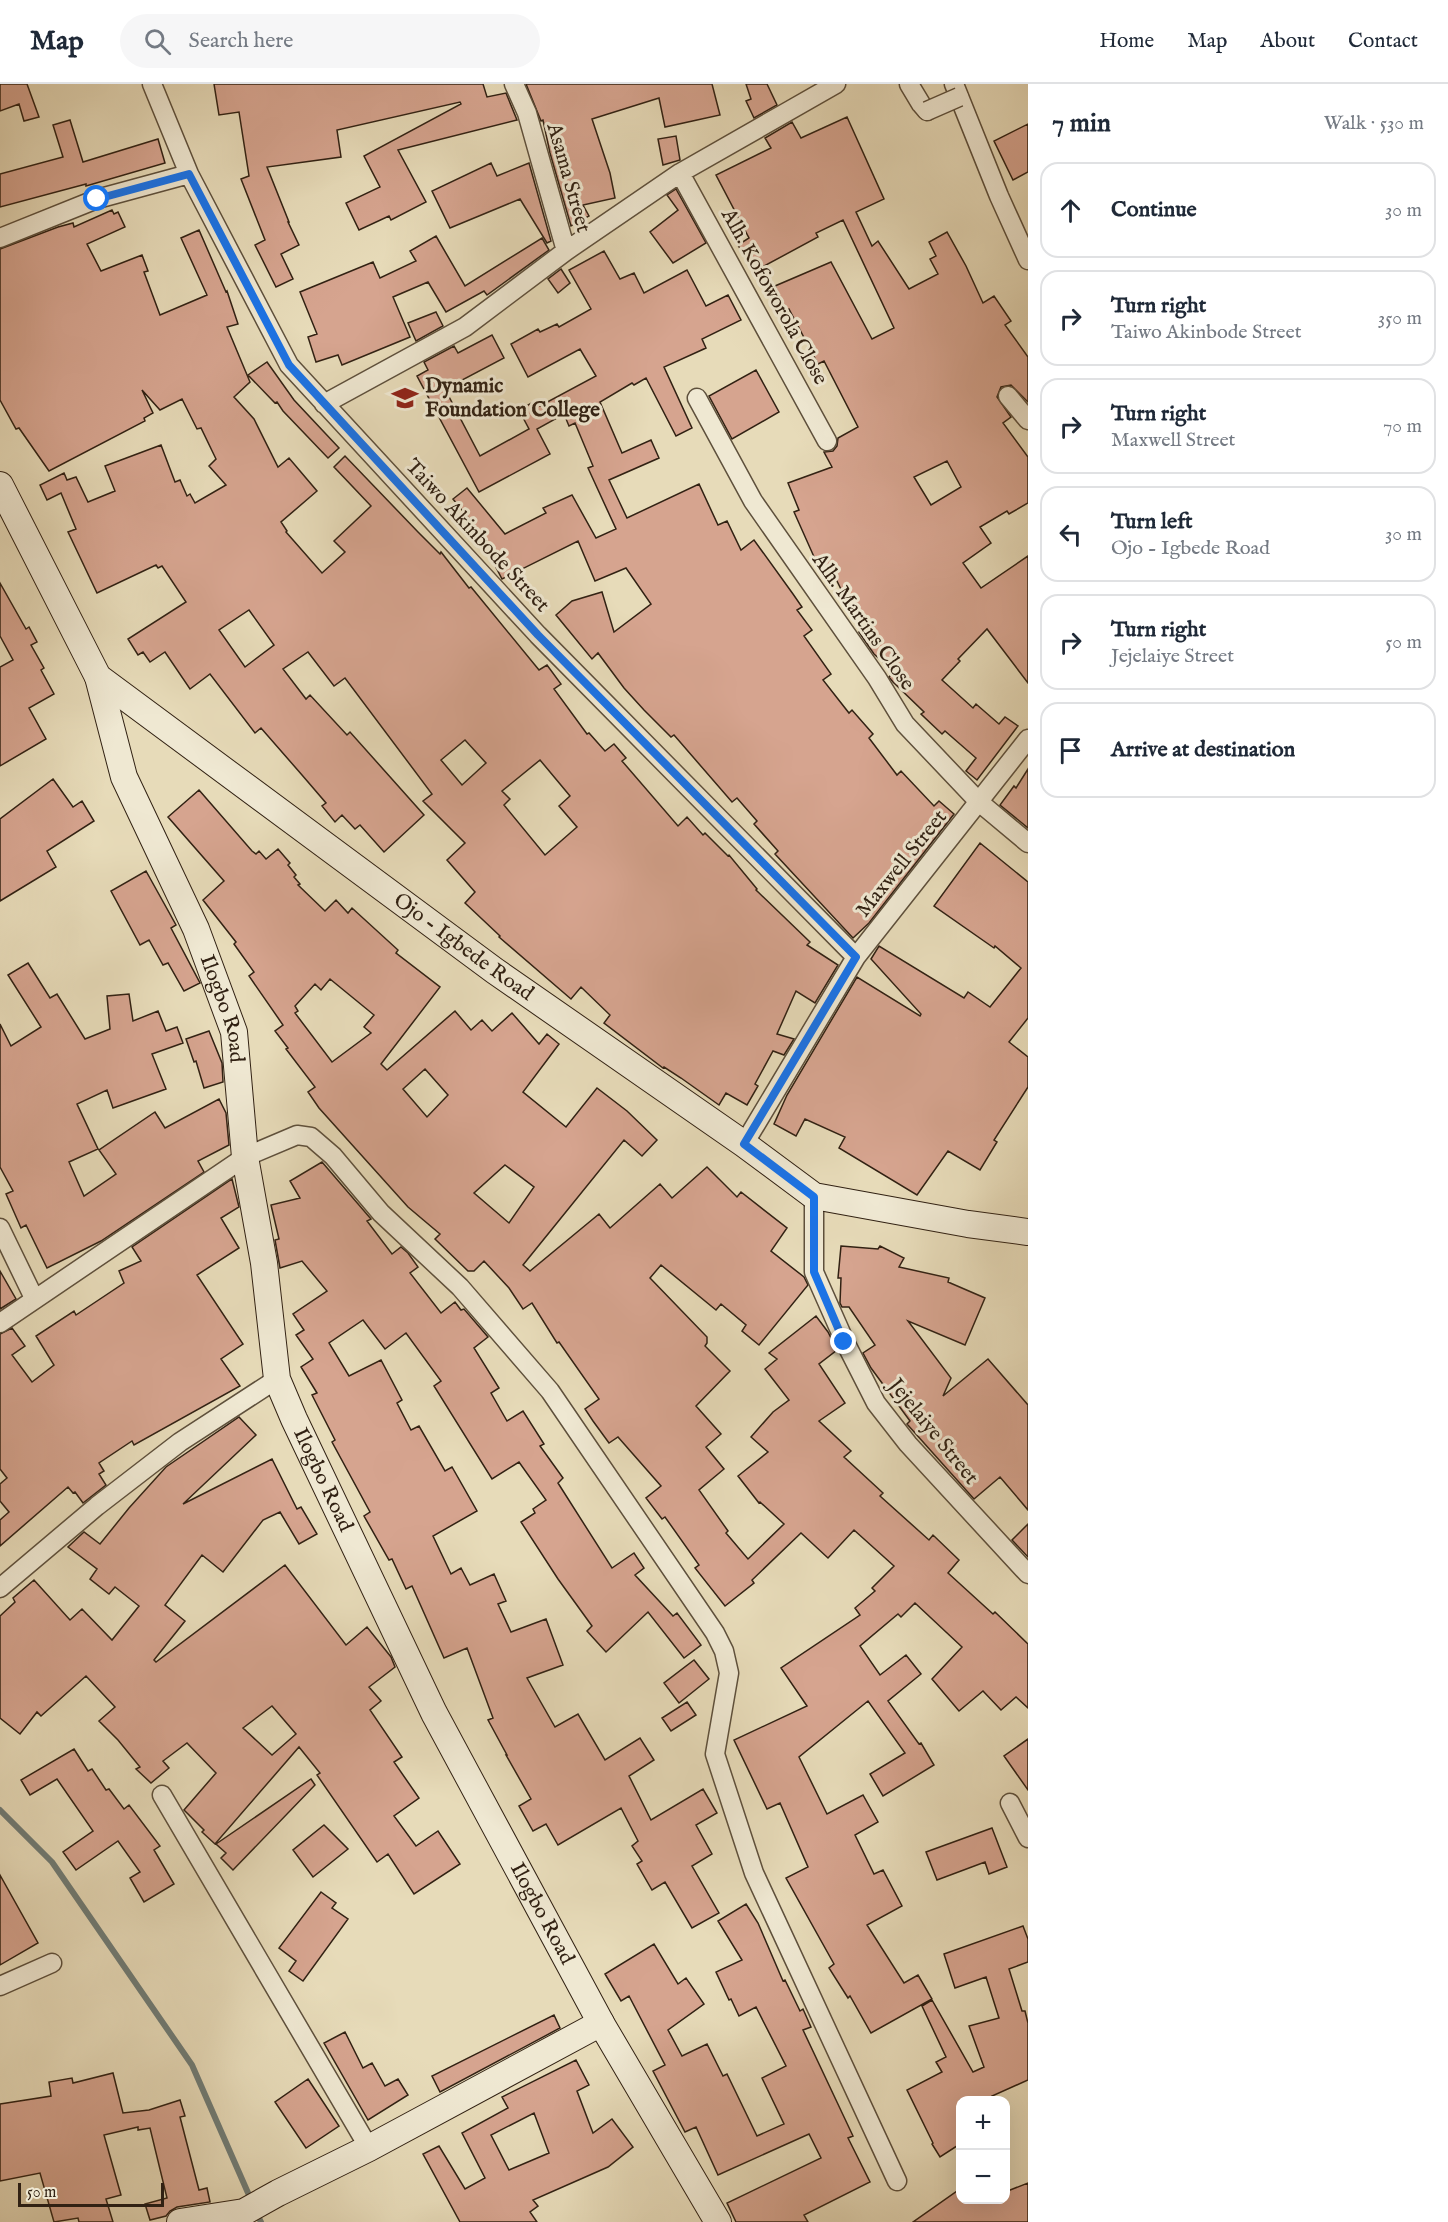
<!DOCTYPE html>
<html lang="en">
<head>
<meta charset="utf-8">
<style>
  :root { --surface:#fff; --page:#f6f6f7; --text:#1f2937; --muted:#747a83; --line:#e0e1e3 }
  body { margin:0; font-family:"IM FELL English",serif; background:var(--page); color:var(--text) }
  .controls { position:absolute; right:18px; bottom:18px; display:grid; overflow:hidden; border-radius:12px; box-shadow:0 6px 24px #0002 }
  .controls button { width:54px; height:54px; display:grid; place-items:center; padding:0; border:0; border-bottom:2px solid var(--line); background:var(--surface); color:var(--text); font:30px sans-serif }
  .scale { position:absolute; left:18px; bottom:15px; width:146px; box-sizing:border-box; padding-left:6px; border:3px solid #312113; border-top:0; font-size:16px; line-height:21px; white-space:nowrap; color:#312113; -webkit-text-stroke:4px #efe8d2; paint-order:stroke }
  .stop { position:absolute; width:18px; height:18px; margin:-14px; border:4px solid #1a73e8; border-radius:50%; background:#fff }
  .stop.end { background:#1a73e8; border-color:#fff; box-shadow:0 2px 6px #0008 }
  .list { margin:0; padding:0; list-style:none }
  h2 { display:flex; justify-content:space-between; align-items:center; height:78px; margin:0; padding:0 24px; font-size:26px }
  h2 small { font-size:20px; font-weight:400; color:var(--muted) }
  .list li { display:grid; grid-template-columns:39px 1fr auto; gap:18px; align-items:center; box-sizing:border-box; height:96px; margin:0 12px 12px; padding:0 12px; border:2px solid var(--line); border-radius:18px }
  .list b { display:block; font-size:22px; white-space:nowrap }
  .list p { margin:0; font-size:20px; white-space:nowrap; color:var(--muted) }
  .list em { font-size:20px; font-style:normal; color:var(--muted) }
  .icon { flex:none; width:33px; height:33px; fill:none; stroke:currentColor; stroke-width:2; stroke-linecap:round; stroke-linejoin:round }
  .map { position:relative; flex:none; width:1028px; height:2138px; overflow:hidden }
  header { display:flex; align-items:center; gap:36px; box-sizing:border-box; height:84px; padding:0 30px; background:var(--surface); border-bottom:2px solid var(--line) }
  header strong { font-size:28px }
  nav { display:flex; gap:33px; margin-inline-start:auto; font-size:21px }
  .search { width:420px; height:54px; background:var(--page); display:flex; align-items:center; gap:15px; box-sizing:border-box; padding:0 21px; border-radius:33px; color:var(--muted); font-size:22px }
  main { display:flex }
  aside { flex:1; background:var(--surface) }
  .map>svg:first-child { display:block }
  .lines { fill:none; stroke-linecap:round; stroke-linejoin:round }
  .stream { stroke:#707c76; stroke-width:6 }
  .building { fill:#d6a48f; stroke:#312113; stroke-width:1.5; fill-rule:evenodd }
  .street-casing { stroke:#5e503c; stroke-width:21 }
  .secondary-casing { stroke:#312113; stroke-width:28 }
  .street { stroke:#efe8d2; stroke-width:18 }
  .secondary { stroke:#efe8d2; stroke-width:26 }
  .street-bridge-casing { stroke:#5e503c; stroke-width:21; stroke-linecap:butt }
  .street-bridge { stroke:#efe8d2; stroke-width:18 }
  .route { stroke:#1a73e8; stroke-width:8 }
  .labels { text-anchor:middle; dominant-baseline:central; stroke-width:6; stroke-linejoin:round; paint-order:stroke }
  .street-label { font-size:21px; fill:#312113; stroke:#efe8d2 }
  .poi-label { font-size:21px; font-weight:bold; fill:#312113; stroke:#efe8d2; text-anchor:start }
</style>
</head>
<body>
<header>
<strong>Map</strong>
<div class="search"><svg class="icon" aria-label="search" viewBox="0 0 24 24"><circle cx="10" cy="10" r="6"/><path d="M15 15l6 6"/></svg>Search here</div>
<nav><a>Home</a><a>Map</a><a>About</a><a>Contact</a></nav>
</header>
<main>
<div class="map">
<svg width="1028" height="2138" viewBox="0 0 1028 2138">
  <rect width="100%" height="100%" fill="#e7dbb9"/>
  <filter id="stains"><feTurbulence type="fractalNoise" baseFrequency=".00333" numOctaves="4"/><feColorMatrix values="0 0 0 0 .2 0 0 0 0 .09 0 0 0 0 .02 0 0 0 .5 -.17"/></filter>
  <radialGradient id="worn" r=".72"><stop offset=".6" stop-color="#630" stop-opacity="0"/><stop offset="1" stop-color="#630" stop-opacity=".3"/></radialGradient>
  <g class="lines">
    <path class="stream" d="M0 1726 52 1778 192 1981 252 2118
      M256 2128 261 2138"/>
  </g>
  <path class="building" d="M0 0H27L39 33 24 37 19 20 0 27Z
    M214 0H483L487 13 506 9 517 36 398 66 426 118 391 136 389 132 359 146 346 119 380 103 364 72 461 20 460 18 337 46 341 73 267 83 289 138H288L299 161 281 170 293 195 276 203 255 161 265 156 241 95 249 92 239 28 219 31Z
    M526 0H712L720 31 665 43 659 14 592 35 610 89 615 114 583 121 589 132 571 142 550 69 543 36 541 37Z
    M746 0H767L777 21 754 34 746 17 751 15Z
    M847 33 884 115 856 128 872 162 878 157 909 205 938 190 930 175 936 172 929 158 947 148 966 182 983 219 994 212 1011 237 1005 241 1028 273V318L1011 301 1001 303 997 313 1011 333 1003 339 1028 373V419L1009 430 1007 427 980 443 991 459 963 479 981 504 1028 472V599L987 545 958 575 960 577 942 596 973 624 976 620 999 640 1005 633 1018 642 977 696 966 687 976 674 945 647 942 650 921 630 924 628 893 598 889 593 894 588 874 570 859 548 861 546 834 491 825 496 814 476 815 475 794 428 799 426 788 399 832 383 824 368 833 367 837 362 838 354 858 343 824 277 818 280 789 225 786 227 775 202 831 178 872 255 894 244 843 136 816 149 818 153 753 188 738 161 749 154 716 91 771 64 765 54 792 38 801 54ZM947 377 961 403 931 421 914 393Z
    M70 36 83 78 158 55 165 79 86 102V100L0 123V90L63 73 53 41Z
    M1028 40V88L1013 96 994 57Z
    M676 52 680 76 663 81 658 55Z
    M491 79 497 92 529 79 551 157 547 159 520 115 450 144 432 107Z
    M676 105 706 159 673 179 650 148 678 126 667 111Z
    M112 126 114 130 118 128 125 143 87 160 101 187 142 171 148 187 144 188 160 231 207 211 181 154 199 146 226 208 227 207 238 240 227 243 250 298 234 313 254 335 278 383 289 374 317 407 281 438 287 447 286 448 322 489 345 468 334 457 371 422 334 383 345 372 418 448 440 470 441 468 469 504 471 503 539 586 547 581 561 600 554 605 587 650 589 649 605 667 614 660 626 674 622 677 678 742 687 733 703 751 705 749 728 772 729 771 757 805 756 806 810 858 807 861 838 881 815 919 796 907 777 950 794 955 784 971 773 967 755 1000 758 1002 747 1021 726 1009 719 1021 681 994 664 983 663 984 604 939 610 931 581 903 571 915 499 853 500 852 465 819 475 808 447 776 465 759 423 717 432 710 345 594 334 602 308 568 283 585 306 615 310 611 347 651 350 648 424 731 384 768 360 741 355 745 342 731 335 738 322 722 326 719 302 691 261 644 255 649 210 590 190 605 165 568 150 578 143 568 138 571 128 555 186 518 162 482 158 484 156 481 97 509 68 448 76 445 61 409 47 416 40 401 64 389 67 396 76 393 88 418 115 407 105 382 161 361 175 398 180 396 187 412 190 410 195 419 226 401 209 382 216 375 201 344 197 345 182 315 160 326 142 306 153 329 144 334 145 337 49 387 19 344 16 345 0 316V165L58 143 73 139 74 143ZM249 526 274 561 245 583 219 546ZM465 656 486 679 462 701 441 676ZM540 676 570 712 559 722 577 743 545 771 504 721 510 715 502 707Z
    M436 152 465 202 542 154 549 166 487 211 484 207 446 228 428 198 393 213 410 253 342 281 338 271 316 278 308 253 317 250 300 208 373 178 380 194 416 177 410 167Z
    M604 167 620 195 634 189 644 209 687 186 706 222 728 211 741 236 702 255 706 264 664 283 692 344 676 352 646 294 634 301 632 299 600 318 622 369 651 356 659 374 609 396 627 434 699 400 718 441 727 437 741 466 754 456 793 510 802 523 797 526 812 546 804 552 831 590 823 596 849 629 852 626 873 650 869 654 897 691 901 687 934 722 939 717 954 730 869 839 853 854 775 770 778 767 754 740 757 737 737 714 732 718 674 651 671 653 644 626 624 604 598 569 592 575 556 531 572 517 602 508 614 548 651 520 626 484 595 497 578 457 502 495 484 460 488 458 453 415 467 404 505 450 546 429 543 424 572 411 596 454 616 445 588 384 593 382 575 339 569 342 564 330 537 345 550 370 479 408 417 292 428 286 424 278 454 262 458 269 492 251 504 274 445 305 480 372 529 345 519 326 537 316 540 322 596 292 580 265 528 293 511 260 538 245 540 248 557 240 559 243 591 225 569 186Z
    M561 185 570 199 558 209 548 195Z
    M436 228 443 242 416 257 408 239Z
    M267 278 294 316 339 364 328 374 283 327 277 318 275 319 248 291Z
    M756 286 779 328 732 355 709 312Z
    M0 499 26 545 29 543 37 558 31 561 44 584 41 586 54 610 29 624 46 655 0 682V583L13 576 0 552Z
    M1028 685V744L1000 721 1014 702 1016 704Z
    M53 695 73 723 82 717 94 737 47 767 56 783 0 817V735Z
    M199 706 252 767 256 770 259 767 266 775 278 765 290 779 288 781 296 791 294 793 300 800 298 801 325 827 336 816 348 829 352 824 398 866 396 869 440 903 381 980 387 986 455 927 471 946 482 936 492 947 512 929 539 960 547 950 559 960 523 1008 566 1043 597 1004 627 1027 657 1056 642 1072 624 1056 523 1181 530 1187 599 1130 610 1144 660 1100 672 1114 707 1083 737 1113 741 1108 787 1144 771 1167 804 1193 808 1201 759 1261 742 1247 746 1241 721 1220 716 1226 661 1181 650 1194 707 1253V1259L705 1262 730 1287 696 1322 721 1350 706 1363 724 1385 699 1406 728 1447 726 1449 748 1475 784 1440 760 1418 759 1419 738 1392 768 1368 751 1353 773 1328 789 1316 765 1285 777 1275 769 1269 816 1232 828 1248 837 1266 819 1280 845 1319 819 1337 851 1367 844 1373 883 1409 880 1412 929 1456 933 1451 959 1476 948 1489 993 1530 995 1528 1028 1560V1624L1016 1613 1001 1626 983 1607 959 1627 932 1595 962 1563 915 1519 901 1533 898 1530 860 1562 880 1591 906 1571 921 1590 888 1617 919 1660 921 1659 934 1681 883 1712 870 1690 905 1669 868 1617 799 1673 827 1730 863 1711 878 1738 855 1751 874 1790 883 1786 902 1822 867 1841 904 1899 918 1891 932 1915 871 1949 850 1912 848 1914 829 1884 834 1880 786 1794 808 1783 780 1719 767 1725 734 1656 807 1622 781 1584 860 1531 855 1524 875 1507 872 1504 894 1482 854 1446 828 1474 801 1449 752 1496 754 1499 725 1522 695 1484 699 1481 665 1433 662 1435 646 1414 661 1402 618 1353 609 1359 593 1337 585 1325 599 1315 559 1258 557 1259 532 1219 523 1225 509 1204 484 1177 474 1187H468L435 1155 440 1150 408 1123 319 1024 308 1008 315 1003 286 965 288 964 275 947 283 941 249 892 254 888 234 860 236 858 203 816 224 797 168 733ZM330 895 374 931 364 943 371 949 332 978 295 929 298 927 295 922 315 900 321 906ZM425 985 448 1011 427 1033 403 1005ZM505 1081 534 1103 509 1139 474 1109Z
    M980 759 1028 798V934L1009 958 1028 973V1003L994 1056 997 1058 980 1086 948 1067 917 1111 839 1064 845 1053 805 1035 796 1052 774 1040 787 1011 857 893 920 932 921 930 871 875 879 862 964 914 968 908 990 923 1021 884 995 862 994 864 934 822Z
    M146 787 176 841 171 844 200 899 184 907 168 879 163 881 149 856 140 861 111 807Z
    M28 879 50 914 57 910 85 955 110 945 107 912 129 910 133 937 158 927 166 947 177 943 183 959 152 970 166 1005 113 1024 107 1006 77 1020 98 1065 69 1078 84 1112 116 1090 99 1066 155 1028 165 1044 219 1015 226 1029 229 1061 198 1077 204 1088 101 1157 47 1184 26 1141 21 1144 6 1110 13 1107 0 1083V940L11 962 41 943 8 891Z
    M209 947 222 979 223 998 204 1004 196 977 194 978 186 955Z
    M322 1078 371 1135 367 1137 392 1170 401 1163 408 1169 418 1183 410 1189 441 1229 455 1218 461 1226 464 1225 488 1253 474 1264 499 1304 491 1309 507 1337 523 1327 544 1360 540 1362 563 1394 558 1399 612 1484 634 1469 644 1484 635 1491 673 1532 677 1529 701 1561 684 1574 648 1528 606 1568 587 1547 592 1542 558 1495 521 1438 535 1429 533 1425 546 1416 519 1378 492 1395 434 1302 441 1297 406 1249 385 1265 363 1236 329 1259 349 1292 381 1276 402 1316 397 1319 411 1346 419 1342 445 1387 452 1383 477 1427 433 1452 451 1490 461 1484 470 1501 494 1490 506 1517 498 1520 511 1548 546 1535 563 1581 527 1594 555 1643 578 1630 605 1676 640 1654 654 1676 629 1692 651 1736 703 1705 717 1729 696 1741 712 1770 692 1782 719 1829 692 1844 665 1798 652 1806 637 1780 642 1777 632 1762 638 1757 621 1724 558 1761 546 1740 533 1747 519 1722 531 1715 506 1671H507L488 1636 493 1634 467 1564 444 1574 412 1502 406 1505 392 1475 389 1476 364 1432 370 1428 332 1358 335 1356 312 1311 317 1309 301 1283 313 1275 296 1251 304 1246 293 1230 327 1207 302 1177 280 1184 275 1156 279 1155 271 1121 300 1114 290 1097Z
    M232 1095 239 1123 221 1134 239 1164 197 1191 243 1260 221 1275 240 1302 134 1361 132 1357 99 1379 104 1387 99 1390 106 1401 83 1419 75 1408 73 1409 68 1403 0 1462V1436L9 1428 0 1417V1400L7 1394 0 1385V1250L12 1244 25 1262 12 1271 32 1298 54 1281 36 1252 74 1227 76 1231 124 1199 119 1187 141 1177 132 1163Z
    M841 1162 878 1165 880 1162 904 1174 899 1183 949 1194 948 1198 985 1214 965 1261 908 1237 951 1294 943 1312 988 1275 1028 1321V1426L1000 1393 974 1415 907 1340 910 1337 871 1284 863 1269 875 1261 849 1223H842L840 1219 841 1194H838Z
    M0 1187 16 1215 0 1225Z
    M239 1333 256 1351 183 1420 272 1375 297 1425 301 1423 317 1450 299 1460 280 1428 263 1436 223 1488 202 1471 165 1521 185 1537 154 1576 156 1578 285 1481 346 1561 367 1543 391 1573 395 1583 369 1603 381 1617 370 1626 402 1673 394 1678 419 1714 394 1732 416 1762 438 1747 460 1780 414 1810 388 1770 377 1778 317 1691 320 1689 299 1663 215 1760 202 1748 204 1746 184 1726 216 1689 187 1659 163 1677 169 1684 151 1699 136 1685 140 1683 118 1656 99 1637 115 1623 86 1592 41 1632 37 1628 20 1650 0 1634V1532L15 1518 13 1514 34 1496 70 1536 82 1525 112 1556 139 1522 115 1503 109 1510 90 1495 97 1485 68 1463 84 1448 100 1460 129 1424 166 1383ZM272 1622 296 1650 272 1671 243 1644Z
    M1028 1440V1473L1012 1456Z
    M694 1576 709 1595 679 1619 664 1599Z
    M687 1618 696 1631 671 1647 662 1634Z
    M1028 1655V1706L1004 1672Z
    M74 1665 88 1687 92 1685 106 1706 109 1705 124 1725 129 1721 160 1762 154 1766 174 1800 144 1818 130 1794 140 1788 118 1757 76 1786 63 1768 93 1747 57 1695 30 1711 21 1696Z
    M311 1695 315 1701 233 1786 221 1774 226 1769 216 1760Z
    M324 1741 348 1765 313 1793 293 1766Z
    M992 1744 1007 1783 989 1790 985 1778 937 1796 926 1768Z
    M0 1791 38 1859 0 1881Z
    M321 1808 336 1819 332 1824 348 1835 303 1897 289 1887 296 1877 279 1864Z
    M746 1820 758 1839 783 1897 785 1896 800 1927 803 1925 811 1943 803 1946 853 2052 848 2054 870 2098 804 2131 808 2138H736L727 2119 821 2074 809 2050 718 2091 696 2043 685 2048 653 1987 665 1981 629 1912 621 1917 605 1890 654 1860 678 1900 686 1894 704 1920 668 1946 682 1972 707 1960 723 1992 727 1990 757 2052 784 2040 762 1994 786 1982 756 1923 739 1932 731 1915 729 1916 716 1888 742 1876 718 1837Z
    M1023 1842 1028 1855V1878L1009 1885 1022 1927H1025L1028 1939V1996L992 2012 995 2016H960V2060L940 2073 932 2060 933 2059 907 2006 942 1988 936 1978 946 1973 922 1922 932 1916 973 1988 984 1983 969 1942 999 1934 986 1893 955 1904 944 1870Z
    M554 1931 560 1944 440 2008 432 1992Z
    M345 1948 363 1984 372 1979 385 2002 398 1995 408 2011 368 2036 324 1959Z
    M576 1976 589 2001 577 2007 593 2049 612 2035 633 2063 608 2083 533 2116 538 2122 530 2128 537 2138H460L423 2070 439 2062 465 2105 485 2094 462 2049 508 2024 502 2013ZM534 2029 549 2069 509 2086 491 2051Z
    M113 1989 123 2029 149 2026 180 2016 185 2032 180 2033 199 2106 207 2104 210 2118 177 2123 170 2127 166 2132 150 2136 145 2120 167 2114 150 2044 138 2046V2043L104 2051 121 2111 106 2115 113 2138H79L78 2134 54 2138 40 2089 0 2097V2020L51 2012 49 1998 72 1994 73 1999Z
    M308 1995 339 2042 306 2064 275 2018Z
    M1028 2099V2138H913L960 2105V2115H1005V2108Z"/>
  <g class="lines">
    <g class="street-casing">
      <path id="street" d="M152 0 189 90 289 281 538 551 856 873
        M514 0 527 29 566 167
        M909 0 921 20 927 27
        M954 0 999 112 1028 176
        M680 89 827 357
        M0 154 97 115 189 90
        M1008 312 1028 336
        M697 314 753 417 877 594 905 640 979 718 1028 759
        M324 320 465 243 566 167 680 89 836 0
        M744 1060 856 873 1028 655
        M814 1112V1188L845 1258 876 1319 908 1360 1028 1490
        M0 1144 34 1214
        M0 1239 245 1073 297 1051 311 1053 333 1072 381 1129 460 1203 550 1307 715 1549 724 1567 729 1589 715 1670 754 1789 897 2097
        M0 1504 97 1422 180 1358 277 1295
        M162 1711 369 2064
        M1010 1719 1028 1754
        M0 1902 52 1879"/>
    </g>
    <g class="secondary-casing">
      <g id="secondary">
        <path id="s1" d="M0 401 98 593 495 887 744 1060 814 1112 968 1140 1028 1148"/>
        <path id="s2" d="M98 593 124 693 196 845 234 948 245 1073 264 1179 277 1295 294 1335 434 1629 601 1939 718 2138"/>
        <path d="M180 2138 244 2128 278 2109 369 2064 601 1939"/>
      </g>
    </g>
    <use href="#street" class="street"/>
    <use href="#secondary" class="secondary"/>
    <g class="street-bridge-casing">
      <path id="street-bridge" d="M927 27 959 13"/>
    </g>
    <use href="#street-bridge" class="street-bridge"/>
  </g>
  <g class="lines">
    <path class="route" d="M97 115 189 90 289 281 538 551 856 873 744 1060 814 1113V1188L844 1258"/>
  </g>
  <defs>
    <g id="school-bare" transform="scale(2.07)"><path d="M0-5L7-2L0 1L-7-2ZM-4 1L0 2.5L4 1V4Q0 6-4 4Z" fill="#8f2418" stroke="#efe8d2" stroke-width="2.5" paint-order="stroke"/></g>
  </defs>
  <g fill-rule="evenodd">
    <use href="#school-bare" x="405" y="314"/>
  </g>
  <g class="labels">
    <g class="street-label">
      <text transform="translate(568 94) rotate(74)">Asama Street</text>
      <text transform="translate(774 213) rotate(61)">Alh. Kofoworola Close</text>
      <text transform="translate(477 452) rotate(47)">Taiwo Akinbode Street</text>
      <text transform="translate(863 538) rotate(55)">Alh. Martins Close</text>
      <text transform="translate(902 780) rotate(-51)">Maxwell Street</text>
      <text stroke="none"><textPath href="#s1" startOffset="670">Ojo - Igbede Road</textPath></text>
      <text stroke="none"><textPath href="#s2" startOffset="356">Ilogbo Road</textPath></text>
      <text transform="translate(933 1348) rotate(51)">Jejelaiye Street</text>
      <text stroke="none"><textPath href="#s2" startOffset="842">Ilogbo Road</textPath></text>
      <text stroke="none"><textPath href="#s2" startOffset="1328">Ilogbo Road</textPath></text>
    </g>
    <g class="poi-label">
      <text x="425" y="302">Dynamic<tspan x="425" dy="24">Foundation College</tspan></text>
    </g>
  </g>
  <rect width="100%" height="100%" filter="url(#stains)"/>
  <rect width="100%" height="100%" fill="url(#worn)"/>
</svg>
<div class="controls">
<button>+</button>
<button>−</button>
</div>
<div class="scale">50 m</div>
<div class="stop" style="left:97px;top:115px"></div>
<div class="stop end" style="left:844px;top:1258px"></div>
</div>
<aside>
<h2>7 min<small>Walk · 530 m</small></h2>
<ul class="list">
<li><svg class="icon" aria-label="ahead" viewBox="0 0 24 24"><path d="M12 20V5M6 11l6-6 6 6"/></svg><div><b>Continue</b></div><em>30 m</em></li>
<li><svg class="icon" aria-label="right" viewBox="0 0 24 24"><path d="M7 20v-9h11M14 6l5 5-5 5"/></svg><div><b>Turn right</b><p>Taiwo Akinbode Street</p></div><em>350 m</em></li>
<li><svg class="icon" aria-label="right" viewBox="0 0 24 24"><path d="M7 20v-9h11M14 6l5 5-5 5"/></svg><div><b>Turn right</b><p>Maxwell Street</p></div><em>70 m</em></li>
<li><svg class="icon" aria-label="left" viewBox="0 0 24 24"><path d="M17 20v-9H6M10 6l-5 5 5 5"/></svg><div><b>Turn left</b><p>Ojo - Igbede Road</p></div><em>30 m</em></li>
<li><svg class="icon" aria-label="right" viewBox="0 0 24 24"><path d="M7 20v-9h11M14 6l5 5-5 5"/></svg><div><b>Turn right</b><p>Jejelaiye Street</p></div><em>50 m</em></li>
<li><svg class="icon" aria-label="arrive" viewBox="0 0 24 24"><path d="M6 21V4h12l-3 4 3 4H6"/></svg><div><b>Arrive at destination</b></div></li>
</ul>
</aside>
</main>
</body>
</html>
